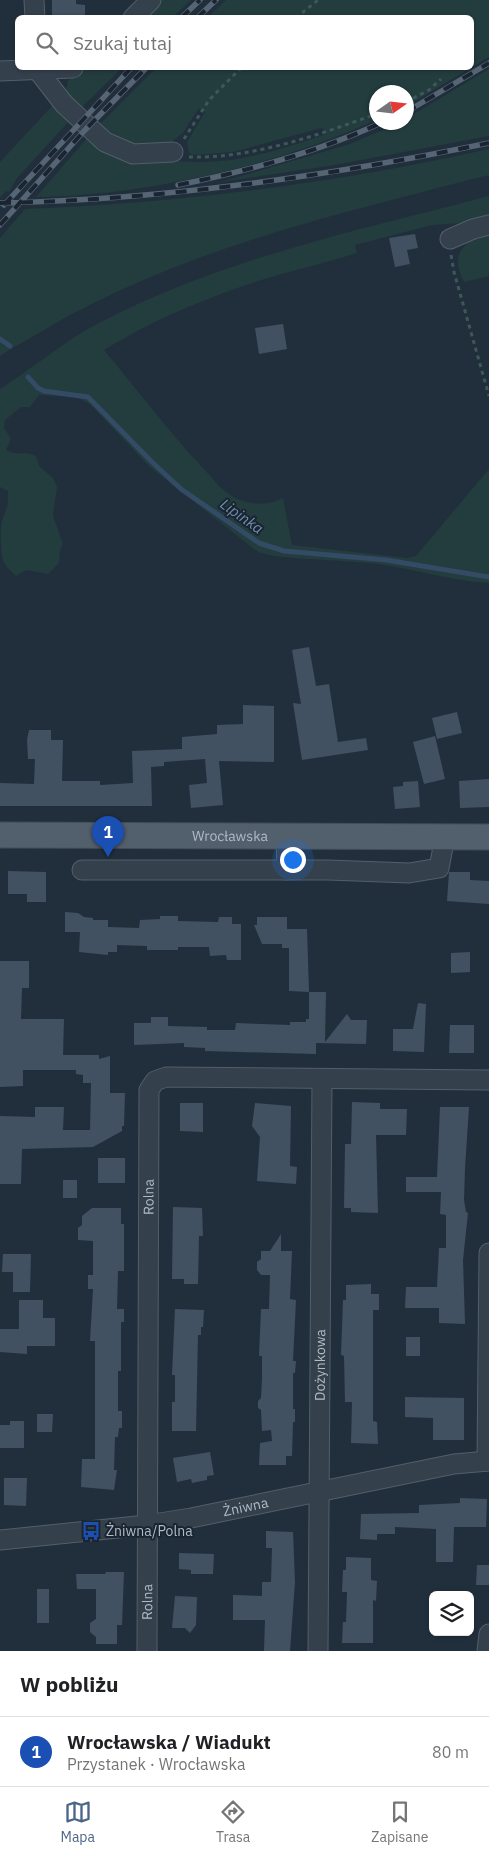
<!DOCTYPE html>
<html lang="pl">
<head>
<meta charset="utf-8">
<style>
  :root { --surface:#fff; --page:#f2f2f2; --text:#202124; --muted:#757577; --line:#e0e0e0; --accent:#4a6587 }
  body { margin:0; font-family:"IBM Plex Sans",sans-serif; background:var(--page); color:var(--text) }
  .controls { position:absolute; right:15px; bottom:15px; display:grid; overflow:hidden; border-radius:8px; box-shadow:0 1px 4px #0004 }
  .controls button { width:45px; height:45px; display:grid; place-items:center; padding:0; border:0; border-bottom:1px solid var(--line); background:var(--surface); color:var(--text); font:25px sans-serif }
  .compass { position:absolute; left:369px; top:85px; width:45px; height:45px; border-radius:50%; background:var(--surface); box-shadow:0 1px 4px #0004; rotate:76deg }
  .you { position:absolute; left:292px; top:859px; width:18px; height:18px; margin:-12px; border:4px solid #fff; border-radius:50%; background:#1a73e8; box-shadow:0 0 0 8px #1a73e833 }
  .badge { display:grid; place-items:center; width:32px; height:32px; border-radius:50%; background:var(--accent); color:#fff; font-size:16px; font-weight:700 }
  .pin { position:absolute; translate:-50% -41px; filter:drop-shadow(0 1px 2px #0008) }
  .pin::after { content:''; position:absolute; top:26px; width:18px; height:15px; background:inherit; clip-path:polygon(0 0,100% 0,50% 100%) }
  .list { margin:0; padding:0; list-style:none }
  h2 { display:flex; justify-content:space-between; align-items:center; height:65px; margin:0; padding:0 20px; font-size:21px }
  h2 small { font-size:16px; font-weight:400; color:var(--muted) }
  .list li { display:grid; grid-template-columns:32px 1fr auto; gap:15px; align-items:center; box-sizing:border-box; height:70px; padding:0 20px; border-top:1px solid var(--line) }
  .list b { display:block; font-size:19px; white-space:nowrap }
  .list p { margin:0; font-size:16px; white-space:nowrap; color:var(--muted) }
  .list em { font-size:16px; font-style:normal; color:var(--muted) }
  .icon { flex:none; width:28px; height:28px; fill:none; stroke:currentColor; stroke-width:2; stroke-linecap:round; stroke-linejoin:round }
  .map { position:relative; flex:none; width:489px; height:1651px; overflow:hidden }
  .search { position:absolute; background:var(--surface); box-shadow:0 1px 4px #0004; left:15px; right:15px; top:15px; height:55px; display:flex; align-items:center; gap:12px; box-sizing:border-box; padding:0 18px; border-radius:8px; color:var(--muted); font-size:19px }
  .sheet { height:135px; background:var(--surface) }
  nav { display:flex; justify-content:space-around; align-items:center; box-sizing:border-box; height:70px; border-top:1px solid var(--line); background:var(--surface); font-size:14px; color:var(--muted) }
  nav a { display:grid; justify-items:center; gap:2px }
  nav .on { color:var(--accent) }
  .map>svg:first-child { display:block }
  .green { fill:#233c3e }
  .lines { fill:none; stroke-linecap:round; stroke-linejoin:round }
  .stream { stroke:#334b65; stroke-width:5 }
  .building { fill:#415161 }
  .minor-casing { stroke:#535e6a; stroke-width:21 }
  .major-casing { stroke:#414c58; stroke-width:27 }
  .path { stroke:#3e5858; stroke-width:3; stroke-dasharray:4 4; stroke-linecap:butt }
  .minor { stroke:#35404d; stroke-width:19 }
  .major { stroke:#525f6d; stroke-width:25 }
  .rail-casing { stroke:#566574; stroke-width:5.5 }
  .rail { stroke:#1a2531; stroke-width:4; stroke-dasharray:11; stroke-linecap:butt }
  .labels { text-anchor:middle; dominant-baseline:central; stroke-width:4; stroke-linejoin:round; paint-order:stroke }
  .street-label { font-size:14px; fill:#b0bbc8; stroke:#1a2531 }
  .poi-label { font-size:14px; fill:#b0bbc8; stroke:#1a2531; text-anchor:start }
  .water-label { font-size:15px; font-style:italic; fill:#6e8eae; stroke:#1a2531 }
</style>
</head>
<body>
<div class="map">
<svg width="489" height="1651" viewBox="0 0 489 1651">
  <rect width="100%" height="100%" fill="#212f3d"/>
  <path class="green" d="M156 0H191L173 17 138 18Z
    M226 0H489V57L407 106 406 92H376V120C277 165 145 196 36 197L89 136 100 150 107 149C137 155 167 162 198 162 241 163 286 148 326 134L322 128 233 152 194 155 189 153 187 142 205 112 199 108 183 133 167 145H120L98 126 156 68H472V18L208 17Z
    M83 68H122L80 109 66 90 68 81Z
    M489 69V136L335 165 221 182 350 144 399 123 406 122 407 118Z
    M52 106 71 119 17 178 9 192 6 191 0 198V162Z
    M489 149V175C338 214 186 248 49 327 33 337 16 345 0 356V238L25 209C180 203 337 183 489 149Z
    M489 196V221L432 225 355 245 357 253C319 265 280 273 243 286 194 303 148 323 104 350 137 389 167 430 202 467 210 475 219 488 229 494 244 505 267 507 283 498L292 545 407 558 416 556 489 469V583C452 581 415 569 378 564 343 560 309 560 274 556L258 552 150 467 90 404 77 397 39 395 30 407H21L5 420 4 428 11 439 6 450C18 457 24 450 36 456L39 466 53 478 57 487 53 516 63 544 60 551 59 563 48 574 26 570 16 576C11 572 6 567 3 561 1 556 0 526 2 521 6 509 9 504 8 491L0 487V389C33 368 63 342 97 324 220 259 356 231 489 196Z
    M489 231V276L464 282C449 253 464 242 489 231Z"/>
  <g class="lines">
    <path class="stream" d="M0 339 10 346
      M28 377 38 388 44 391 88 397 153 463 181 489 259 543 284 551 386 560 489 577"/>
  </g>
  <path class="building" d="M52 0H76V4L85 5V18H52Z
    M415 234 418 248 407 250 410 264 395 267 389 238Z
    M283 324 287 349 259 354 255 328Z
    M309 647 316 686 329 684 338 742 366 738 368 750 302 760 293 703 301 704 292 650Z
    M243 705 274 706V762L219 761 223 805 191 808 189 785 207 783 205 759 164 762V766L151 767 152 806H0V783L34 784 35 759H28L27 740 29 730H51V740H63L62 781H100V785L133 783 132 751 182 749V737L217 734V725L243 724Z
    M457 712 462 733 437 739 432 718Z
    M435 736 445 779 424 784 413 742Z
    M489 779V807L460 808 459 781Z
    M418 781 420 807 395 809 393 787 403 786V782Z
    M8 871 46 872V902H27V894H8Z
    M449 872H470V880L489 881V904L447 901Z
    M65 912 78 913 84 917 93 918V920H108V927L139 928 140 920 160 919V916H178V921L218 922 219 917H232V924H241V960H227L226 955 210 956 209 947H178V950H147V946L117 945V952H108V955L79 952 80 932H65Z
    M257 917H287V929H307L309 992 289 991V948H282V944H262L254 925H257Z
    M470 952V972L451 973V953Z
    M0 961H29V988H22L21 1019H64L63 1055H99V1059L110 1056V1093H125L124 1126H122V1131L93 1147 22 1149 21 1184H0V1116L35 1117V1107H64L63 1130H90L91 1083H83V1075L76 1074V1070H23V1086L0 1087Z
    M309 992H326L325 1042 347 1014 351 1020H367L366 1044 316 1043V1054L205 1051V1048L184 1047V1043L134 1045V1023H151V1017H168V1026L207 1027V1030H235L236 1023 290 1025V1022H306V1019H309Z
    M418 1003 426 1004 424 1052 393 1051V1029H413Z
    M450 1025H474V1053H449Z
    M352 1102 380 1103V1109H407L406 1135H376L378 1213 351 1212V1208H344L345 1144H351Z
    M180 1103H203V1132L180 1131Z
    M255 1103 291 1106 290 1166 297 1167 296 1184 257 1181 260 1137 252 1126Z
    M440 1107H469L465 1168 464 1200 466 1212 468 1213 463 1260 465 1324 439 1323V1308H405L406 1287H437L439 1248H446V1215L440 1214 441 1192H406V1177H437Z
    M98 1158H125V1183H98Z
    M63 1180H77V1198H63Z
    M173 1207 202 1208 203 1236H199L198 1284H184V1279H172Z
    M92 1208H121V1224H124V1271H118L117 1309H124V1322H121V1371H118V1411H122V1428H119L118 1437H115L114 1470H117L114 1490 81 1487 82 1459H95V1341H90L93 1289H88V1275H93V1241L78 1240V1228L82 1225V1216Z
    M281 1234V1251H292L290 1299 296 1300 293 1361H296L295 1373H293V1409H295V1422H293L292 1456H286V1465H259L260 1443 272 1441 271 1430 262 1431 261 1410 258 1408V1401L261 1398 262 1378V1356H259L261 1309H269L270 1275H261L257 1270V1262L261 1259V1251H270Z
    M3 1254H31L30 1292H13V1272H2Z
    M371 1284V1294H379V1310H373V1421L377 1422 378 1444 351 1443 352 1402H345L344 1356 341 1355 343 1300H346V1285Z
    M19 1300H43V1318H55V1346H27V1354L0 1352V1329H19Z
    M175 1309 204 1310 203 1327H201V1335H198L196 1431H172V1402H175V1375H172Z
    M406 1337H420V1356H406Z
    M405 1397 464 1398V1440H433V1418L405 1417Z
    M37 1414H53L52 1432H37Z
    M10 1421H24V1448H0V1425H10Z
    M210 1452 214 1475 207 1476V1480L192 1483 191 1479 177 1482 173 1458Z
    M4 1478H27L26 1506 4 1505Z
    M460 1498 487 1499 486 1527H454L453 1562H436V1529L395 1527V1534H377V1540L360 1539 361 1514 419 1513V1505L460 1503Z
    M266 1531 293 1532 295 1582 290 1651H264L265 1620H233V1595L262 1596V1582H271L272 1548H266Z
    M179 1553 214 1554 213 1574H191V1570L179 1569Z
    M346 1557 371 1558V1580L377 1581 376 1601 373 1600V1643H342L343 1622H346L347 1592H342L343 1570H346Z
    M477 1565H489V1585H476Z
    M106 1572H124L122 1625H117V1644H96V1637L90 1632V1623L96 1619V1589H77L76 1574H105Z
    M37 1589H49V1623H37Z
    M175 1596 197 1597 196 1625 190 1633 185 1628H172Z"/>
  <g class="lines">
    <g class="minor-casing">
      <g id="minor">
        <path d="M34 0 35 18"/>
        <path d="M133 18 151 0"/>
        <path d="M36 68 64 104 105 142 133 154 173 152"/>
        <path d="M0 71 73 68"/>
        <path d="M450 239 473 229 489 225"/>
        <path d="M82 870H328L409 873 439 868 445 837"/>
        <path d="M286 870 287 836"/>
        <path d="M487 1461 489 1253"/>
        <path id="s1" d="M0 1540 147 1525 191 1518 454 1464 489 1461"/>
        <path id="s2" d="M147 1651 149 1090 155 1081 166 1077 489 1080"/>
        <path id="s3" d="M318 1651 322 1079"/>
        <path d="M487 1651 489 1634"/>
      </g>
    </g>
    <g class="major-casing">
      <g id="major">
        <path id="s4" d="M0 835 489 837"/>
      </g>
    </g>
    <path class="path" d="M296 18 318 0
      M406 102 429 90 441 79
      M184 139 209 100 241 68
      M189 157C250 159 319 135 376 114
      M451 255 454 272 489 396"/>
    <use href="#minor" class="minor"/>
    <use href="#major" class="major"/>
    <g class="rail-casing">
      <path id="rail" d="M181 18 200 0
        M197 18 216 0
        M406 112 489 63
        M178 185C248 171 318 152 383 122
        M0 203C164 200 329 176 489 143
        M4 205 131 68
        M0 225 84 131 146 68"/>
    </g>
    <use href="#rail" class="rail"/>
  </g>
  <defs>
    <g id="bus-bare" transform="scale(1.5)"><path d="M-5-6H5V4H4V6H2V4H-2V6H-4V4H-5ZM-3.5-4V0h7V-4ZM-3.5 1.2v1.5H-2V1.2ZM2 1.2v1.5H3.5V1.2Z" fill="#1a4fb4" stroke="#1a2531" stroke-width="2.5" paint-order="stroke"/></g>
  </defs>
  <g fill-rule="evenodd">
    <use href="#bus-bare" x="91" y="1531"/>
  </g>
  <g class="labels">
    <g class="street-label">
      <text stroke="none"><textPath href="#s4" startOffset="230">Wrocławska</textPath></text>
      <text stroke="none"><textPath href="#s2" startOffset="454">Rolna</textPath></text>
      <text stroke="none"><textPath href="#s3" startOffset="286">Dożynkowa</textPath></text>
      <text stroke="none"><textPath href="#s1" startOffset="248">Żniwna</textPath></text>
      <text stroke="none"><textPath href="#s2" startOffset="49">Rolna</textPath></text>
    </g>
    <g class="poi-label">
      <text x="106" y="1531">Żniwna/Polna</text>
    </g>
    <g class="water-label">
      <text transform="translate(242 516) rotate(35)">Lipinka</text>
    </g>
  </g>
</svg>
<div class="controls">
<button><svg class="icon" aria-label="layers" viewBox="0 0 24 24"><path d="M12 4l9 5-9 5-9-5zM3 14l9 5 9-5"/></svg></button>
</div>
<svg class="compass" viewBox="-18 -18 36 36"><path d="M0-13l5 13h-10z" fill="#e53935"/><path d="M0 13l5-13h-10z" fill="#757577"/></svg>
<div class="you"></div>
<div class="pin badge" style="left:108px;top:857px;background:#1a4fb4">1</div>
<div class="search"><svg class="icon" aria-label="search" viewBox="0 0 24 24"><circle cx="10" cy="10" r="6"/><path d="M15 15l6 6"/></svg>Szukaj tutaj</div>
</div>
<section class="sheet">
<h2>W pobliżu<small></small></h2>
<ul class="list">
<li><span class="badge" style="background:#1a4fb4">1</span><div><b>Wrocławska / Wiadukt</b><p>Przystanek · Wrocławska</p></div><em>80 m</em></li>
</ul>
</section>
<nav>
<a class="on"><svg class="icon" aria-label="map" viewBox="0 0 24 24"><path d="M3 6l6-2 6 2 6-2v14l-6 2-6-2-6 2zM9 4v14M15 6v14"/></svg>Mapa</a>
<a><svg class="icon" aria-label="directions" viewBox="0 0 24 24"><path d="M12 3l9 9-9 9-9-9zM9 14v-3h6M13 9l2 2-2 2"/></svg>Trasa</a>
<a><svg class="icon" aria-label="saved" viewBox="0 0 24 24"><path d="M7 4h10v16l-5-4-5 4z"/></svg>Zapisane</a>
</nav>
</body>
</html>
